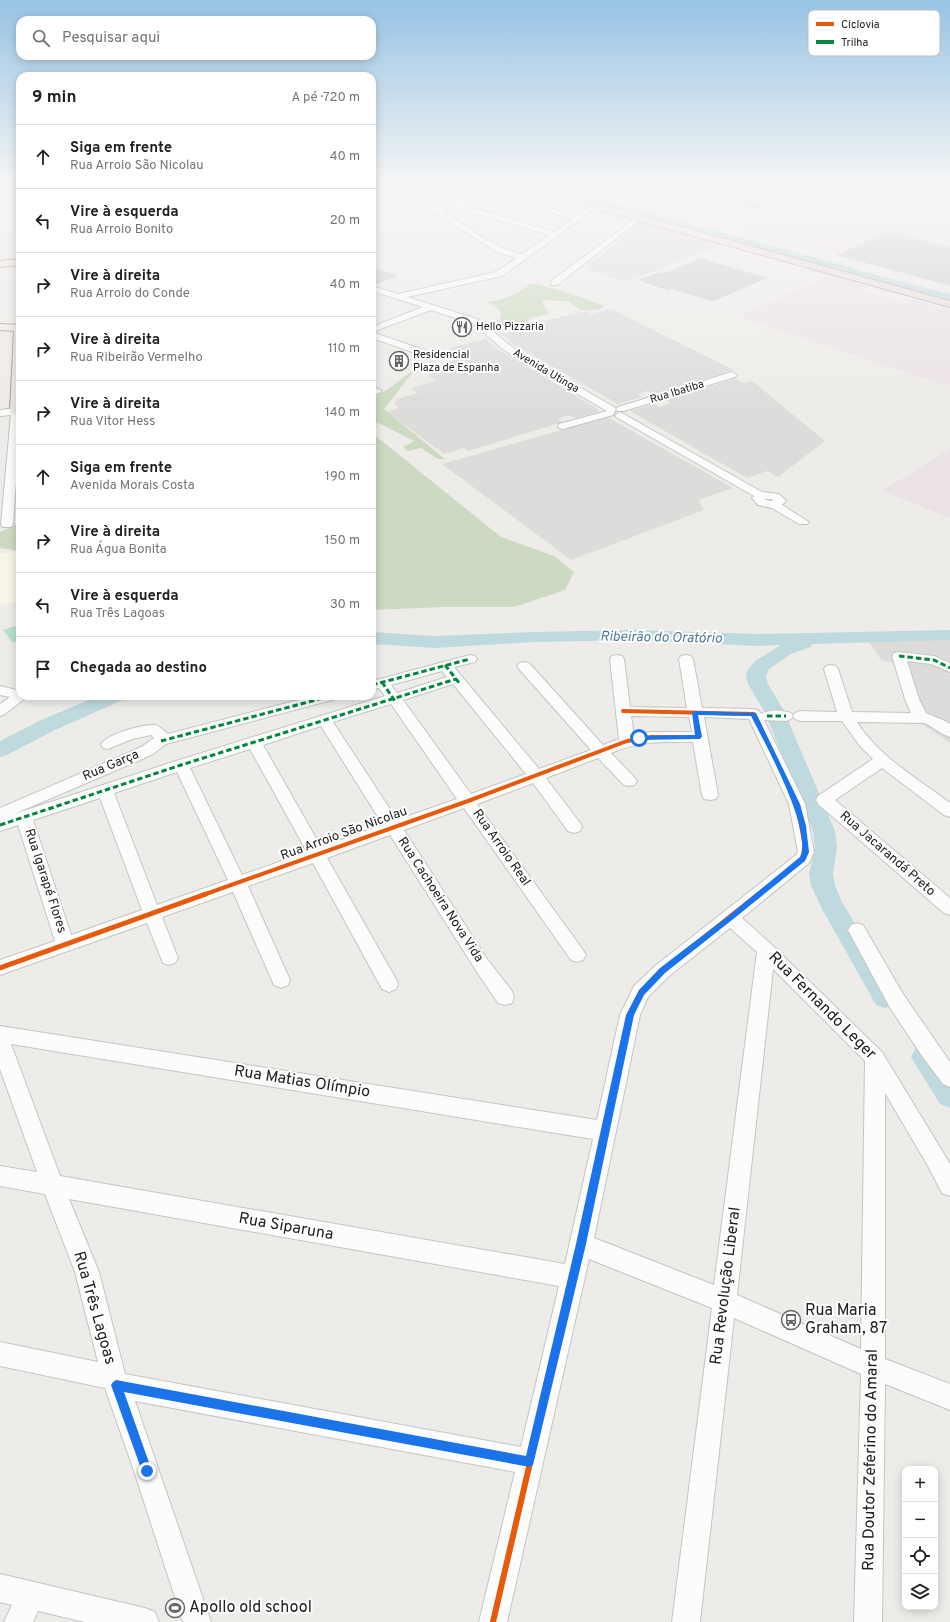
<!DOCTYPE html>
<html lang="pt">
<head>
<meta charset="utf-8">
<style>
  :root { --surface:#fff; --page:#f6f6f6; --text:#202124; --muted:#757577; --line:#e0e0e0 }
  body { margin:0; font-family:Overpass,sans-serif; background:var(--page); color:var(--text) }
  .controls { position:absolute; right:12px; bottom:12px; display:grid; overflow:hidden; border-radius:8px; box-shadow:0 2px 10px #0003 }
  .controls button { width:36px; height:36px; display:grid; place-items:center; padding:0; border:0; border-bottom:1px solid var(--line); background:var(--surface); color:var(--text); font:20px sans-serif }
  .stop { position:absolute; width:12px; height:12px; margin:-9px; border:3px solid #1a73e8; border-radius:50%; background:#fff }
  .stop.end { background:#1a73e8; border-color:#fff; box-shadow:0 1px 4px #0008 }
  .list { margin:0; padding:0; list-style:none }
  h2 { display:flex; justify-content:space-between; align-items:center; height:52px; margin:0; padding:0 16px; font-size:17px }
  h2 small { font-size:13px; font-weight:400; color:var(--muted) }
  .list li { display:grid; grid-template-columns:26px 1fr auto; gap:12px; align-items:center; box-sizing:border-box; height:64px; padding:0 16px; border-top:1px solid var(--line) }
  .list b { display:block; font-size:15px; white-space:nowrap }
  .list p { margin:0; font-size:13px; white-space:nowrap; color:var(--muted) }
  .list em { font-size:13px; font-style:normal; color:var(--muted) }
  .icon { flex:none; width:22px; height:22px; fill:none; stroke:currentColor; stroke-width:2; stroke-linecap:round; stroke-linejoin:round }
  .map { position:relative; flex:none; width:950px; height:1622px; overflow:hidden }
  .search { position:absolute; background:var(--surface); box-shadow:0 2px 10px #0003; left:16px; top:16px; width:360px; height:44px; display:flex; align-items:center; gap:10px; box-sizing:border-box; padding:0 14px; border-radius:12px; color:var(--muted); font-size:15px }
  .panel { position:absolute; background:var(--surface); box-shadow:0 2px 10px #0003; left:16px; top:72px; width:360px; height:628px; border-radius:12px }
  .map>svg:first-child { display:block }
  .residential { fill:#dddcda }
  .industrial { fill:#ebe2e7 }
  .education { fill:#f6f5e6 }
  .forest { fill:#cbdac0 }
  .pitch { fill:#b7e2ce }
  .parking { fill:#dedddc }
  .water { fill:#bedade }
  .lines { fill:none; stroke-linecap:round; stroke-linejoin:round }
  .river { fill:#bedade; fill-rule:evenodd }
  .building { fill:#d2d0ce; stroke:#d1cdca }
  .minor-casing { stroke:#c5c4c3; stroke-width:2 }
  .major-casing { stroke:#a39887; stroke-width:2 }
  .highway-casing { stroke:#c1a2ac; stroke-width:2 }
  .minor { fill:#fcfcfc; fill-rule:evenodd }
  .major { fill:#f1ebe6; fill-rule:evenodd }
  .highway { fill:#eae0e2; fill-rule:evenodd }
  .quiet { stroke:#00873e; stroke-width:3; stroke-dasharray:5.5 3; stroke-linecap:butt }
  .cycleway-far2-casing { stroke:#fff; stroke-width:6 }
  .cycleway-far1-casing { stroke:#fff; stroke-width:8 }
  .cycleway-casing { stroke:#fff; stroke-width:9 }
  .cycleway-far2 { stroke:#e8590c; stroke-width:4 }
  .cycleway-far1 { stroke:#e8590c; stroke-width:5 }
  .cycleway { stroke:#e8590c; stroke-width:6 }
  .route { fill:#1a73e8 }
  .labels { text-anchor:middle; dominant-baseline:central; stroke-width:4; stroke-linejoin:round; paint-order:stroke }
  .far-poi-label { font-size:11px; fill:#202020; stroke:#fff; text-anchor:start }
  .far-street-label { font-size:11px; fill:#202020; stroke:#fff }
  .street-label { font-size:13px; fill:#202020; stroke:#fff }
  .water-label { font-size:14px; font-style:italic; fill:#4c779b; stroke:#fff }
  .near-street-label { font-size:16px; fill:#202020; stroke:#fff }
  .near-poi-label { font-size:16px; fill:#202020; stroke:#fff; text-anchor:start }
  .key { fill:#fff; stroke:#bcbcbc; stroke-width:1 }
  .key-label { font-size:11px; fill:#202020 }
</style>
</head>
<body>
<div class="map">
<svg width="950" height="1622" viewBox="0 0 950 1622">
  <rect width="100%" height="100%" fill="#eeece9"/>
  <path class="residential" d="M611 309 734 370 655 394 647 391 637 394 642 397 618 404 513 344 503 334 531 327 528 325 586 311 591 314Z
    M486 339 494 347 596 408 599 411 576 418 568 415 558 419 563 422 468 451 464 448 444 454 387 412 399 408 395 404 397 399 418 393 411 388 436 381 429 376 433 371 428 367 460 359 449 351 453 347Z
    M735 379 744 383 752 381 825 441 778 477 767 471 747 478 630 411 654 404 659 407 671 403 666 400Z
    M607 417 733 488 698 500 704 510 571 560 442 464Z
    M943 637 950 638V743L919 722 896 664 881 660 867 639Z"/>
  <path class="industrial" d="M670 185H950V285L745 230 773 203 704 186 673 188Z
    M832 275 869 287 863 291 898 301 912 300 950 309V382L948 386 739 316Z
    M950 449V518L882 491Z"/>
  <path class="education" d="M0 185H20V199L0 196Z
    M20 551V602L0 605V554Z"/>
  <path class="forest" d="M531 283C557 288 581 297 605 306L597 310H580L568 301H556L546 299 542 303 546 308 549 314 529 318 527 327 515 330 492 328 487 321 499 320 501 316 500 311 488 302C505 299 518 295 531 283Z
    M417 367 384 409 445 459H438L421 448 408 451 403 447 414 441 379 423 372 425V398L387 390Z
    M372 433 501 537 554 556 574 572 565 590 514 607H443L372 610V499L375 496 372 490Z
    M20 523V551L0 548V532Z"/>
  <path class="pitch" d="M15 626 20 632V640L13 643 3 630Z"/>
  <path class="parking" d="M641 221 723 244 625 282 586 268Z"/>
  <path class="water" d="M530 185H548L857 269 860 271 950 294V300Z
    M694 190 727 195 765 204 759 210C741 207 723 203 706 198V193L692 191Z"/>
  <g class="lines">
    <path class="river" d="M634 630 757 634 950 630V640L812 644 811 647 791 654 769 669 766 677 768 684 784 711 835 831 837 847 833 874 835 885 841 900 898 997 894 1005 885 1008 876 1005 822 909 811 885 809 874 815 847 813 831 764 711 748 684 746 677 747 671 755 661 781 645 757 646 634 640 535 642 434 648 372 644V632L434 636 535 632Z
      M99 696H126L123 700 55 730 7 755 0 757V741L41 720Z
      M925 1045 935 1049 950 1071V1108L940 1104 911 1057 915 1049Z"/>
  </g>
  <path class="building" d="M890 233 950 248V285L838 255Z
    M701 259 766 278 712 301 671 288 668 290 639 280 660 273 663 274Z
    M372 268 397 276 372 285Z"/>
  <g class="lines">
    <g class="minor-casing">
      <path id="minor" d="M393 185H400L436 207 491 192 577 216 593 205H597V207L502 276 407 297 480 320 509 345 525 356 614 407 616 409 613 415 563 429 559 428 558 426 559 424 607 411 519 360 503 349 474 324 431 310 372 332 427 351 428 353 427 355H421L372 338V327L423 307 372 291V286L398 294 496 272 517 258 497 252ZM491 196 573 219 554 232 460 204ZM453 207 550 235 522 254C497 250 464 224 441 210Z
        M0 196 20 200V204L0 200Z
        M639 216 641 217V219L557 285H551V281Z
        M732 372 737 375 735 377 624 411H618L616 409 618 407Z
        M372 386 382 391 377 394 372 392Z
        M16 408 20 410V424L13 525 11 527H3L1 525 11 415 0 416V410Z
        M620 412 762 492 779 494 786 501 782 505 809 522 807 524H799L772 508 758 505 752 498 754 496 616 417 615 415ZM765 499H772L773 501 766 500Z
        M899 652 934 656 950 663V672L931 664 907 661 919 699 926 713 945 721 950 724V737C941 734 933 727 925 723L857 722C878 756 918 779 950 803V817L944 815 882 768 835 800 950 898V915L944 913 818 804 816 800 818 796 873 759 860 746 842 721H800L795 719 793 716 791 719 786 721 764 720 805 804 814 852 809 863 742 918 772 945 882 1052 950 1164V1196L942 1193 928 1166 885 1093V1359L950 1384V1410L885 1384 882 1622H854L861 1374 734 1318 700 1622H672L712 1308 589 1259 507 1622H479L515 1472 135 1401 211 1622H183L134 1471 105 1388 0 1366V1342L98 1362 75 1272 45 1194 0 1186V1166L37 1172 0 1069V1026L597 1120 620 1015 634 986 655 966 796 855 798 852 789 804 749 719 704 717 718 795 716 799 710 800 704 799 702 795 693 742C661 742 642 740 611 753L634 777 637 781 634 785 629 786 624 785 598 758 546 778 580 823 582 827 580 831 574 833 568 831 533 783 477 804 583 950 586 955 583 960 577 962 571 960 464 808 404 830 487 959 512 991 514 997 512 1003 505 1005 498 1003 475 969 390 835 327 858 396 979 398 984 396 989 389 992 382 989 313 863 248 886 290 980 288 985 281 988 274 985 233 892 162 917 178 958 175 963 169 965 163 963 147 923 0 975V960L55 941 18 825 0 831V808L128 753 143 746 154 738 151 735 132 739 108 749 103 748 101 744C107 734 143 724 155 725 160 726 164 731 168 734L314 696H338L336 699 166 744 153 754 138 761 14 814 176 761 385 696 379 688 372 689V681L470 655 475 656 477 659 475 662 454 667 539 769 591 750 519 669 517 666 519 663 524 662 529 663 603 745 619 739 610 659 612 656 617 655 622 656 624 659 630 707 687 708 679 659 681 656 686 655 691 656 693 659 702 708 754 709 759 711 761 714C769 709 783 710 791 713L793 716 795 713 800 711 837 712 824 669 826 666 831 665 836 666 838 669 852 712 911 713 905 699 892 656 894 653ZM442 671 447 677 397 693 391 685ZM453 684 526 774 471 794 403 700ZM391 704 457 799 397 820 333 722ZM631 716 689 717 692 732H651L634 735ZM321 726 383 825 321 847 263 745ZM250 749 307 852 242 875 190 768ZM177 772 228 880 157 905 114 793ZM100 798 142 910 71 935 33 820ZM730 928 757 952 714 1285 594 1238 640 1015 648 997 669 976ZM773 969 865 1061 861 1349 737 1295ZM11 1044 593 1139 565 1264 60 1176ZM69 1199 559 1286 521 1447 125 1374 99 1272Z
        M0 686 20 691V696H28L5 714 0 716V704L10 697 0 695Z
        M857 923 863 925 903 994 950 1062V1087L943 1084 922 1056 889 1006 848 930 851 925Z
        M0 1574 145 1608 155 1612 159 1622H85L38 1611 33 1622H4L12 1605 0 1602Z"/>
    </g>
    <g class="major-casing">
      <path id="major" d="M20 259V265L0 267V261Z
        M0 324 20 325V415L11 414 10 411 14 331 0 330Z"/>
    </g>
    <g class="highway-casing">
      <path id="highway" d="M515 185H529L950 301V307L516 187Z"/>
    </g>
    <use href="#minor" class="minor"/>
    <use href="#major" class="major"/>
    <use href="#highway" class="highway"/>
    <path class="quiet" d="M899 656 934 660 950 668
      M445 665 460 684
      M382 682 395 701
      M372 685 470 659
      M767 716H786
      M161 741 331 696
      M0 825 181 765 456 679"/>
    <g class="cycleway-far2-casing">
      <path id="cycleway-far2" d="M623 711 754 714 797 804 806 852 803 859 758 895
        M203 895 468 801 627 741 651 737H699"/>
    </g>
    <g class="cycleway-far1-casing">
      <path id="cycleway-far1" d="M0 968 206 894
        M587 1214 630 1015 641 992 662 971 759 894"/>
    </g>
    <g class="cycleway-casing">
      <path id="cycleway" d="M493 1622 588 1213"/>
    </g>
    <use href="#cycleway-far2" class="cycleway-far2"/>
    <use href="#cycleway-far1" class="cycleway-far1"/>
    <use href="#cycleway" class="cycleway"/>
  </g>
  <linearGradient id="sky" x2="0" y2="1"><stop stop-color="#97c3e4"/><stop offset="0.45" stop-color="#f7f6f5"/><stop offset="1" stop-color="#f7f6f5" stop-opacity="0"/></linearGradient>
  <rect width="950" height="412" fill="url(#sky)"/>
  <path class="route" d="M694 711 756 713 800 804 806 826 809 852 805 861 732 920 665 973 644 995 634 1015 586 1244 533 1465 530 1467 124 1392 152 1471 151 1474 147 1476 143 1474 111 1385 113 1382 116 1380 526 1456 576 1244 626 1015 639 990 660 968 727 917 800 857C813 830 765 743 751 716L698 715 702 737 699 739 639 740 636 738 639 736 695 735 692 713Z"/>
  <defs>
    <g id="restaurant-ring" transform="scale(1)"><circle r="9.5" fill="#fff" stroke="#686766" stroke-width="1.5"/><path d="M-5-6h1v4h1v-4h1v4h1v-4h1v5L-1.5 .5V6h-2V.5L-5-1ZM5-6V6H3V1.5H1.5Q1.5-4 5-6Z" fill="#686766"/></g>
    <g id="building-ring" transform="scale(1)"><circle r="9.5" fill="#fff" stroke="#686766" stroke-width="1.5"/><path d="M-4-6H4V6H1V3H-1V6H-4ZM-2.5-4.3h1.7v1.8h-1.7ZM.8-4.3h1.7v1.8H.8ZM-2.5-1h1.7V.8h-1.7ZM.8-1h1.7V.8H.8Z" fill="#686766"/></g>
    <g id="bus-ring" transform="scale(1)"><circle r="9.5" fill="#fff" stroke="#686766" stroke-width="1.5"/><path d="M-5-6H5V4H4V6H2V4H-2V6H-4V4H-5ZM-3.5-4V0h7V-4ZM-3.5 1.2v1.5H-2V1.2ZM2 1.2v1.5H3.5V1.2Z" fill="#686766"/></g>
    <g id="stadium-ring" transform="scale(1)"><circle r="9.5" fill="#fff" stroke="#686766" stroke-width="1.5"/><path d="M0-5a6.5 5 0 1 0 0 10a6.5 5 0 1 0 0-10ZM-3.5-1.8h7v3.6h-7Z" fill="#686766"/></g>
  </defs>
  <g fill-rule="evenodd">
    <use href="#restaurant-ring" x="462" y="327"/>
    <use href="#building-ring" x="399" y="361"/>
    <use href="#bus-ring" x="791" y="1320"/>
    <use href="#stadium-ring" x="175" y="1608"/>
  </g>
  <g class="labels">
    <g class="far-poi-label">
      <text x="476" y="327">Hello Pizzaria</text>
      <text x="413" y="355">Residencial<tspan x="413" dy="13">Plaza de Espanha</tspan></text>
    </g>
    <g class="far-street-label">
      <text transform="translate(546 371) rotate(31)">Avenida Utinga</text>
      <text transform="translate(677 392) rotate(-17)">Rua Ibatiba</text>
    </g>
    <g class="street-label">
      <text transform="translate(111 766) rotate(-23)">Rua Garça</text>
      <text transform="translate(344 834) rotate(-20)">Rua Arroio São Nicolau</text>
      <text transform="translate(501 848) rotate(55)">Rua Arroio Real</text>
      <text transform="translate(887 854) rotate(41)">Rua Jacarandá Preto</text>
      <text transform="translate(45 881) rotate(72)">Rua Igarapé Flores</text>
      <text transform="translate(440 900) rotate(57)">Rua Cachoeira Nova Vida</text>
    </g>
    <g class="water-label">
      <text transform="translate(661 638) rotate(1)">Ribeirão do Oratório</text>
    </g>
    <g class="near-street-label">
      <text transform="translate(822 1006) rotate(45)">Rua Fernando Leger</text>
      <text transform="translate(302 1082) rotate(9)">Rua Matias Olímpio</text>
      <text transform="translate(286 1227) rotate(10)">Rua Siparuna</text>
      <text transform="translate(726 1286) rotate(-83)">Rua Revolução Liberal</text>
      <text transform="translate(94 1308) rotate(74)">Rua Três Lagoas</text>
      <text transform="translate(871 1460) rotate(-89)">Rua Doutor Zeferino do Amaral</text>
    </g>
    <g class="near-poi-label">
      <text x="805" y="1311">Rua Maria<tspan x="805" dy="18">Graham, 87</tspan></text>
      <text x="189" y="1608">Apollo old school</text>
    </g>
  </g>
  <rect x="808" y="10" width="132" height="46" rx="6" class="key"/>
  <rect x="816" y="22" width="18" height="4" fill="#e8590c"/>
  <rect x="816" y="40" width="18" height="4" fill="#00873e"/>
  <g class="key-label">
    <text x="841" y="28">Ciclovia</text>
    <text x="841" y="46">Trilha</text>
  </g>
</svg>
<div class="controls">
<button>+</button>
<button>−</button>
<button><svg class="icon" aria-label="locate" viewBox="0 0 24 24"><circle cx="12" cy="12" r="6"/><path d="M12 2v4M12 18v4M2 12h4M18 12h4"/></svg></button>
<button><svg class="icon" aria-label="layers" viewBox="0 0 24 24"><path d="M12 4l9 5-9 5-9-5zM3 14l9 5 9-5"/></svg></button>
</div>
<div class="stop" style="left:639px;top:738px"></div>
<div class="stop end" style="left:147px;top:1471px"></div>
<div class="search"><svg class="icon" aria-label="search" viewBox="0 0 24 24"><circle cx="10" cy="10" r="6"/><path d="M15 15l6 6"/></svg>Pesquisar aqui</div>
<section class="panel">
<h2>9 min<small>A pé · 720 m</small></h2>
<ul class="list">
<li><svg class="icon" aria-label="ahead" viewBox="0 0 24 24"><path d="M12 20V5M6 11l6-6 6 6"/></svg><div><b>Siga em frente</b><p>Rua Arroio São Nicolau</p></div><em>40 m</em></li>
<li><svg class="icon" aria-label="left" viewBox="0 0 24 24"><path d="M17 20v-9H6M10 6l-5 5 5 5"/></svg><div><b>Vire à esquerda</b><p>Rua Arroio Bonito</p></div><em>20 m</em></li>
<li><svg class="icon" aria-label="right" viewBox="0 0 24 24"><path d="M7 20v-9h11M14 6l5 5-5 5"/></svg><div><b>Vire à direita</b><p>Rua Arroio do Conde</p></div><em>40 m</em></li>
<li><svg class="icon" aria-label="right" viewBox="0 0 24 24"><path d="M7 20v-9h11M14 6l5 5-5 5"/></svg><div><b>Vire à direita</b><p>Rua Ribeirão Vermelho</p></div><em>110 m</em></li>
<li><svg class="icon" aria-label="right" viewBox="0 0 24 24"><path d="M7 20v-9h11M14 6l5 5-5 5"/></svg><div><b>Vire à direita</b><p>Rua Vitor Hess</p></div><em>140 m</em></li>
<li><svg class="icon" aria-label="ahead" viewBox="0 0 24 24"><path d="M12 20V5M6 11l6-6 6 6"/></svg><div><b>Siga em frente</b><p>Avenida Morais Costa</p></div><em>190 m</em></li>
<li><svg class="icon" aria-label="right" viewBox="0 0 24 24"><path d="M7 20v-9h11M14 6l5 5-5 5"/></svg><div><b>Vire à direita</b><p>Rua Água Bonita</p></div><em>150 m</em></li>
<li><svg class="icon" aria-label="left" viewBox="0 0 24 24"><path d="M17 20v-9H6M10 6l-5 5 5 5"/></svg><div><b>Vire à esquerda</b><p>Rua Três Lagoas</p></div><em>30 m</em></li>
<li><svg class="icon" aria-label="arrive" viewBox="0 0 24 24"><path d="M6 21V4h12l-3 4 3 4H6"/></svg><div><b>Chegada ao destino</b></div></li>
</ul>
</section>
</div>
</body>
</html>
